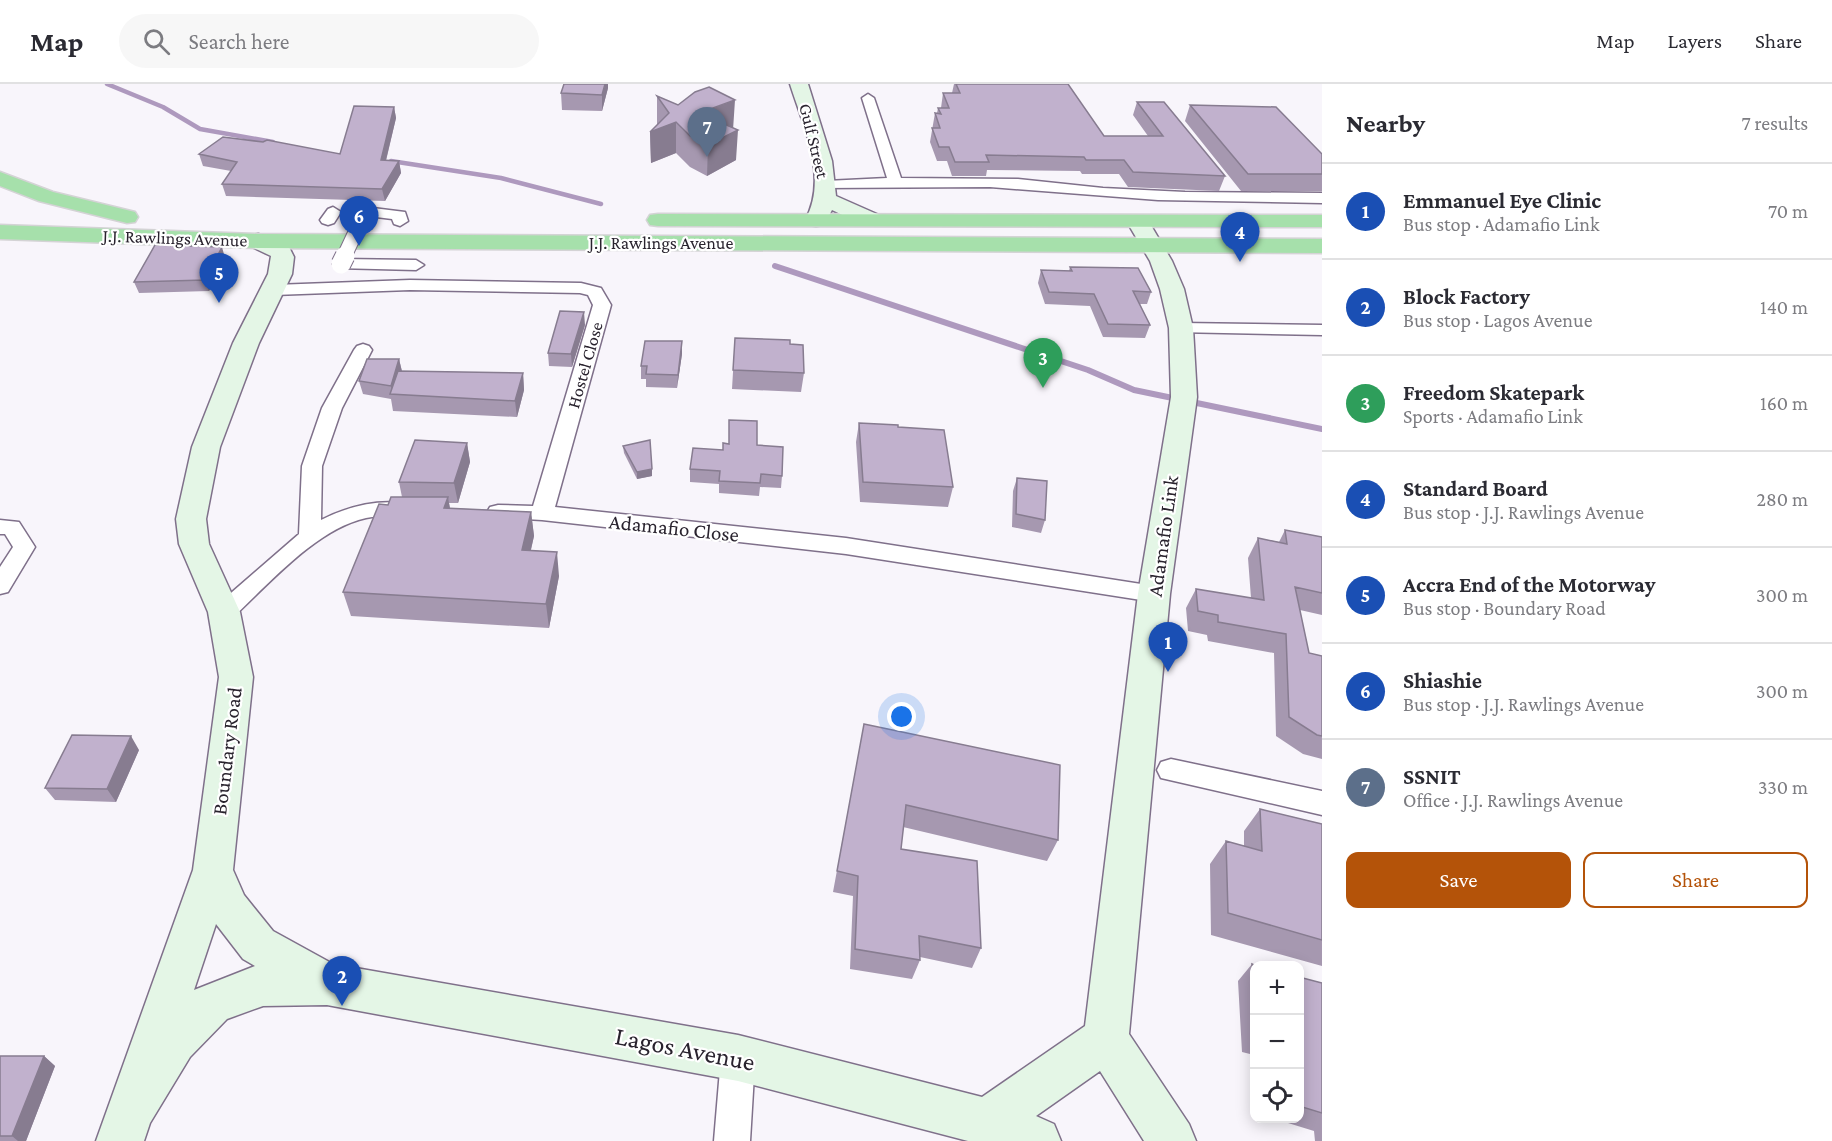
<!DOCTYPE html>
<html lang="en">
<head>
<meta charset="utf-8">
<style>
  :root { --surface:#fff; --page:#f7f7f7; --text:#2b2b33; --muted:#7c7c81; --line:#e1e1e2; --accent:#b45309 }
  body { margin:0; font-family:"Crimson Pro",serif; background:var(--page); color:var(--text) }
  .controls { position:absolute; right:18px; bottom:18px; display:grid; overflow:hidden; border-radius:12px; box-shadow:0 3px 15px #0003 }
  .controls button { width:54px; height:54px; display:grid; place-items:center; padding:0; border:0; border-bottom:2px solid var(--line); background:var(--surface); color:var(--text); font:30px sans-serif }
  .you { position:absolute; left:902px; top:633px; width:21px; height:21px; margin:-15px; border:4px solid #fff; border-radius:50%; background:#1a73e8; box-shadow:0 0 0 9px #1a73e833 }
  .badge { display:grid; place-items:center; width:39px; height:39px; border-radius:50%; background:var(--accent); color:#fff; font-size:20px; font-weight:700 }
  .pin { position:absolute; translate:-50% -50px; filter:drop-shadow(0 2px 3px #0008) }
  .pin::after { content:''; position:absolute; top:32px; width:21px; height:18px; background:inherit; clip-path:polygon(0 0,100% 0,50% 100%) }
  .list { margin:0; padding:0; list-style:none }
  h2 { display:flex; justify-content:space-between; align-items:center; height:78px; margin:0; padding:0 24px; font-size:26px }
  h2 small { font-size:20px; font-weight:400; color:var(--muted) }
  .list li { display:grid; grid-template-columns:39px 1fr auto; gap:18px; align-items:center; box-sizing:border-box; height:96px; padding:0 24px; border-top:2px solid var(--line) }
  .list b { display:block; font-size:22px; white-space:nowrap }
  .list p { margin:0; font-size:20px; white-space:nowrap; color:var(--muted) }
  .list em { font-size:20px; font-style:normal; color:var(--muted) }
  .actions { display:flex; gap:12px; padding:18px 24px }
  .actions a { flex:1; padding:14px 0; border:2px solid var(--accent); border-radius:12px; text-align:center; font-size:21px; color:var(--accent) }
  .actions .main { background:var(--accent); color:#fff }
  .icon { flex:none; width:33px; height:33px; fill:none; stroke:currentColor; stroke-width:2; stroke-linecap:round; stroke-linejoin:round }
  .map { position:relative; flex:none; width:1322px; height:1057px; overflow:hidden }
  header { display:flex; align-items:center; gap:36px; box-sizing:border-box; height:84px; padding:0 30px; background:var(--surface); border-bottom:2px solid var(--line) }
  header strong { font-size:28px }
  nav { display:flex; gap:33px; margin-inline-start:auto; font-size:21px }
  .search { width:420px; height:54px; background:var(--page); display:flex; align-items:center; gap:15px; box-sizing:border-box; padding:0 21px; border-radius:33px; color:var(--muted); font-size:22px }
  main { display:flex }
  aside { flex:1; background:var(--surface) }
  .map>svg:first-child { display:block }
  .lines { fill:none; stroke-linecap:round; stroke-linejoin:round }
  .stream-far1 { stroke:#ae99be; stroke-width:4.5 }
  .stream { stroke:#ae99be; stroke-width:6 }
  .street-casing { stroke:#7f708a; stroke-width:3 }
  .secondary-casing { stroke:#7f708a; stroke-width:3 }
  .highway-casing { stroke:#d4d3d5; stroke-width:3 }
  .street { fill:#fff; fill-rule:evenodd }
  .secondary { fill:#e4f6e6; fill-rule:evenodd }
  .highway { fill:#a6e0ab; fill-rule:evenodd }
  .street-bridge-far1-casing { stroke:#7f708a; stroke-width:16; stroke-linecap:butt }
  .street-bridge-casing { stroke:#7f708a; stroke-width:21; stroke-linecap:butt }
  .street-bridge-far1 { stroke:#fff; stroke-width:14 }
  .street-bridge { stroke:#fff; stroke-width:19 }
  .wall { fill:#a698b0 }
  .shaded-wall { fill:#877c90 }
  .building { fill:#c1b1cd; stroke:#877c90; stroke-width:1.5 }
  .labels { text-anchor:middle; dominant-baseline:central; stroke-width:4.5; stroke-linejoin:round; paint-order:stroke }
  .far-street-label { font-size:18px; fill:#29232e; stroke:#fff }
  .street-label { font-size:21px; fill:#29232e; stroke:#fff }
  .near-street-label { font-size:26px; fill:#29232e; stroke:#fff }
</style>
</head>
<body>
<header>
<strong>Map</strong>
<div class="search"><svg class="icon" aria-label="search" viewBox="0 0 24 24"><circle cx="10" cy="10" r="6"/><path d="M15 15l6 6"/></svg>Search here</div>
<nav><a>Map</a><a>Layers</a><a>Share</a></nav>
</header>
<main>
<div class="map">
<svg width="1322" height="1057" viewBox="0 0 1322 1057">
  <rect width="100%" height="100%" fill="#f8f5fb"/>
  <g class="lines">
    <path class="stream-far1" d="M107 0 163 23 200 45 273 58
      M391 77 501 94 601 120"/>
    <path class="stream" d="M775 182 1088 286 1134 306 1322 345"/>
    <g class="street-casing">
      <path id="street" d="M868 10 874 14 901 94 1018 95 1103 104 1185 108 1322 109V119L1158 116 990 103 821 104 819 101 821 98 826 97 887 94 862 14Z
        M333 123 341 128 334 139 328 141 322 139 320 136 328 125Z
        M365 123 405 128 408 137 400 142 394 140 392 135 360 131 357 128Z
        M341 175 416 176 424 181 416 186 335 184 333 180Z
        M410 196 581 199 601 204 611 221 555 423 846 454 1154 502 1162 504 1166 510 1162 516 1154 518 846 470 542 436 490 433 487 428 490 423 498 421 533 422 593 221 588 211 580 209 410 206 274 211 268 210 265 206 268 202 274 201Z
        M1181 239 1322 241V251L1175 248 1172 244 1175 240Z
        M363 260 369 262 372 266 342 324 322 382 321 436C351 421 384 413 417 422L420 427 417 432C400 437 383 430 366 434 316 445 269 500 232 534L224 537 216 534 212 528 216 522 299 450 302 382 322 324 354 266 357 262Z
        M0 436 19 438 35 463 8 508 0 510V483L13 463 5 450H0Z
        M1171 675 1322 707V731L1161 694 1157 686 1161 678Z
        M738 957 750 962 755 974 750 1057H714L721 974 726 962Z"/>
    </g>
    <g class="secondary-casing">
      <path id="secondary" d="M790 0H808L832 77 836 112 879 131 882 136 879 141C863 144 846 132 832 126L824 141 816 142 808 141 805 136C829 95 803 41 790 0Z
        M1138 132 1146 133 1149 138 1172 177 1184 205 1193 244 1197 313 1170 510 1129 950 1189 1040 1196 1057H1144L1100 987 1036 1032 1054 1040 1061 1057H968L738 997 327 921 263 922 227 935 190 973 150 1039 144 1057H96L193 786 219 593 208 528 179 460 176 435 192 363 233 259 268 190 271 172 250 162 247 157 250 152 258 150 266 152 289 163 294 173 292 190 259 259 220 363 206 435 209 460 240 528 253 593 233 786 244 811 273 847 333 880 738 951 982 1013 1085 942 1138 510 1171 313 1169 244 1160 205 1150 177 1127 138 1130 133ZM216 840 243 875 255 882 194 906Z"/>
    </g>
    <g class="highway-casing">
      <path id="highway" d="M0 88 53 108 135 128 138 133 135 138 127 139 39 117 0 102Z
        M658 130 1322 131V143L658 142 650 141 647 136 650 131Z
        M0 141 258 150 1322 155V169L258 164 0 155Z"/>
    </g>
    <use href="#street" class="street"/>
    <use href="#secondary" class="secondary"/>
    <use href="#highway" class="highway"/>
    <g class="street-bridge-far1-casing">
      <path id="street-bridge-far1" d="M344 173 365 128"/>
    </g>
    <g class="street-bridge-casing">
      <path id="street-bridge" d="M341 180 345 172"/>
    </g>
    <use href="#street-bridge-far1" class="street-bridge-far1"/>
    <use href="#street-bridge" class="street-bridge"/>
  </g>
  <path class="wall" d="M954 0H1068L1104 52H1148L1133 31 1137 18 1225 92 1219 107 1128 103 1119 90H1082L1080 87 987 86 986 92H952L947 77H937L930 58 935 29H937L938 24H941L943 9H952Z
    M608 4 602 27 562 26 561 9Z
    M657 12 733 44 736 76 707 92 690 83 676 69 651 79 650 48 657 41Z
    M1190 21 1322 70V107H1241L1185 37Z
    M394 23 396 34 386 77H399L401 89 385 117 226 112 222 100 231 87 203 82 199 70 263 58 340 70Z
    M225 174 209 207 139 209 134 198Z
    M1070 183 1151 208 1147 220H1140L1150 241 1145 254 1103 253 1090 222 1045 220 1038 199 1041 186 1069 187Z
    M585 241 572 283 549 282 548 269Z
    M735 254 790 260 804 289 801 308 732 305Z
    M682 270 677 304 646 303V295H641V282Z
    M399 275 402 287 523 289 524 306 517 333 393 327 391 315 363 310 359 297Z
    M859 339 953 403 948 423 860 418 856 358Z
    M467 359 470 378 458 419H449L450 424 531 428 534 452 531 466 559 492 549 544 351 532 343 508 402 413 399 398Z
    M757 361 782 392 781 404 760 403 759 412 719 409V400L690 398V385L723 366Z
    M623 362 652 392 637 395 624 369Z
    M1017 394 1045 436 1041 449 1012 443 1013 407Z
    M1285 446 1322 453V531L1300 526 1309 569 1322 572V675L1303 670 1276 652 1274 569 1208 557 1207 551 1188 547 1186 524 1196 505 1251 514 1248 474 1258 454 1279 458Z
    M864 640 1058 756 1047 777 903 743 901 765 981 864 972 884 920 873V876L912 895 850 885 853 812 833 808Z
    M139 666 116 718 55 716 45 704Z
    M1260 725 1322 740V882L1211 851 1210 780 1226 757 1244 762V747Z
    M1252 880 1254 882V971L1242 968 1238 897Z
    M1299 893 1322 899V1057H1315L1314 1047 1275 1035H1299Z
    M0 972H44L55 982 26 1057H0Z"/>
  <path class="shaded-wall" d="M605 0H608V4L602 27V11Z
    M735 16 733 46 699 29Z
    M394 23 396 34 383 88 381 76Z
    M676 38V69L651 79 650 48Z
    M738 46 736 76 707 92 708 61Z
    M399 77 401 89 385 117 382 105Z
    M222 163 225 174 209 207 205 196Z
    M584 228 585 241 572 283 571 270Z
    M682 257V270L677 304 678 291Z
    M399 275 402 288 392 310 391 302Z
    M523 289 524 306 517 333 515 317Z
    M467 359 470 378 458 419 454 399Z
    M652 385V392L637 395V388Z
    M448 413 452 437 444 424Z
    M531 428 534 452 525 490 522 466Z
    M557 468 559 492 549 544 546 520Z
    M131 652 139 666 116 718 107 705Z
    M44 972 55 982 26 1057H18L12 1052Z"/>
  <path class="building" d="M564 0H605L602 11 561 9Z
    M956 0H1068L1104 52H1163L1137 18H1164L1225 92 1133 88 1124 76H1086L1084 73 986 71 989 78H955L949 63H939L932 44H940L935 29 941 30 938 24H949L943 9H960Z
    M709 3 735 16 699 29 738 46 708 61 690 52 676 38 650 48 669 29 657 12 678 21 695 8Z
    M1190 21 1276 23 1322 70V90H1248Z
    M354 22 394 23 381 76 399 77 382 105 222 100 237 78 199 70 223 53 263 58 267 56 340 70Z
    M155 161 222 163 205 196 134 198Z
    M1070 183 1138 184 1151 208 1133 207 1150 241 1108 240 1094 210 1049 208 1041 186 1072 187Z
    M560 227 584 228 571 270 548 269Z
    M735 254 790 256V260L803 261 804 289 733 286Z
    M645 257H682L678 291 646 290 647 282H641Z
    M367 275H399L391 302 359 297Z
    M398 287 523 289 515 317 390 310Z
    M729 336 757 337V361L783 363 782 392 761 390 760 399 719 397 720 387 690 385 693 364 723 366V359L729 360Z
    M859 339 898 341V343L944 346 953 403 863 398Z
    M415 356 467 359 454 399 399 398Z
    M650 356 652 385 637 388 623 362Z
    M1017 394 1047 397 1045 436 1016 430Z
    M391 413H448L444 424 531 428 522 466 557 468 546 520 343 508 379 420 388 421Z
    M1285 446 1322 453V509L1295 503 1309 569 1322 572V652L1317 651 1289 633 1286 550 1218 538V531L1198 527 1196 505 1264 516 1258 454 1287 460Z
    M864 640 1060 681 1058 756 906 721 901 765 977 777 981 864 919 852 920 876 855 865 858 792 837 787Z
    M72 651 131 652 107 705 45 704Z
    M1260 725 1322 740V856L1228 829 1226 757 1262 767Z
    M1252 880 1256 882H1254V920Z
    M1299 893 1322 899V1029L1299 1022Z
    M0 972H44L12 1052H0Z"/>
  <g class="labels">
    <g class="far-street-label">
      <text transform="translate(814 57) rotate(76)">Gulf Street</text>
      <text transform="translate(175 154) rotate(2)">J.J. Rawlings Avenue</text>
      <text x="661" y="159">J.J. Rawlings Avenue</text>
      <text transform="translate(585 281) rotate(-74)">Hostel Close</text>
    </g>
    <g class="street-label">
      <text transform="translate(674 444) rotate(6)">Adamafio Close</text>
      <text transform="translate(1163 452) rotate(-82)">Adamafio Link</text>
      <text transform="translate(227 667) rotate(-83)">Boundary Road</text>
    </g>
    <g class="near-street-label">
      <text transform="translate(685 965) rotate(11)">Lagos Avenue</text>
    </g>
  </g>
</svg>
<div class="controls">
<button>+</button>
<button>−</button>
<button><svg class="icon" aria-label="locate" viewBox="0 0 24 24"><circle cx="12" cy="12" r="6"/><path d="M12 2v4M12 18v4M2 12h4M18 12h4"/></svg></button>
</div>
<div class="you"></div>
<div class="pin badge" style="left:1168px;top:588px;background:#1a4fb4">1</div>
<div class="pin badge" style="left:342px;top:922px;background:#1a4fb4">2</div>
<div class="pin badge" style="left:1043px;top:304px;background:#2e9e5b">3</div>
<div class="pin badge" style="left:1240px;top:178px;background:#1a4fb4">4</div>
<div class="pin badge" style="left:219px;top:219px;background:#1a4fb4">5</div>
<div class="pin badge" style="left:359px;top:162px;background:#1a4fb4">6</div>
<div class="pin badge" style="left:707px;top:73px;background:#5c6f8a">7</div>
</div>
<aside>
<h2>Nearby<small>7 results</small></h2>
<ul class="list">
<li><span class="badge" style="background:#1a4fb4">1</span><div><b>Emmanuel Eye Clinic</b><p>Bus stop · Adamafio Link</p></div><em>70 m</em></li>
<li><span class="badge" style="background:#1a4fb4">2</span><div><b>Block Factory</b><p>Bus stop · Lagos Avenue</p></div><em>140 m</em></li>
<li><span class="badge" style="background:#2e9e5b">3</span><div><b>Freedom Skatepark</b><p>Sports · Adamafio Link</p></div><em>160 m</em></li>
<li><span class="badge" style="background:#1a4fb4">4</span><div><b>Standard Board</b><p>Bus stop · J.J. Rawlings Avenue</p></div><em>280 m</em></li>
<li><span class="badge" style="background:#1a4fb4">5</span><div><b>Accra End of the Motorway</b><p>Bus stop · Boundary Road</p></div><em>300 m</em></li>
<li><span class="badge" style="background:#1a4fb4">6</span><div><b>Shiashie</b><p>Bus stop · J.J. Rawlings Avenue</p></div><em>300 m</em></li>
<li><span class="badge" style="background:#5c6f8a">7</span><div><b>SSNIT</b><p>Office · J.J. Rawlings Avenue</p></div><em>330 m</em></li>
</ul>
<div class="actions"><a class="main">Save</a><a>Share</a></div>
</aside>
</main>
</body>
</html>
